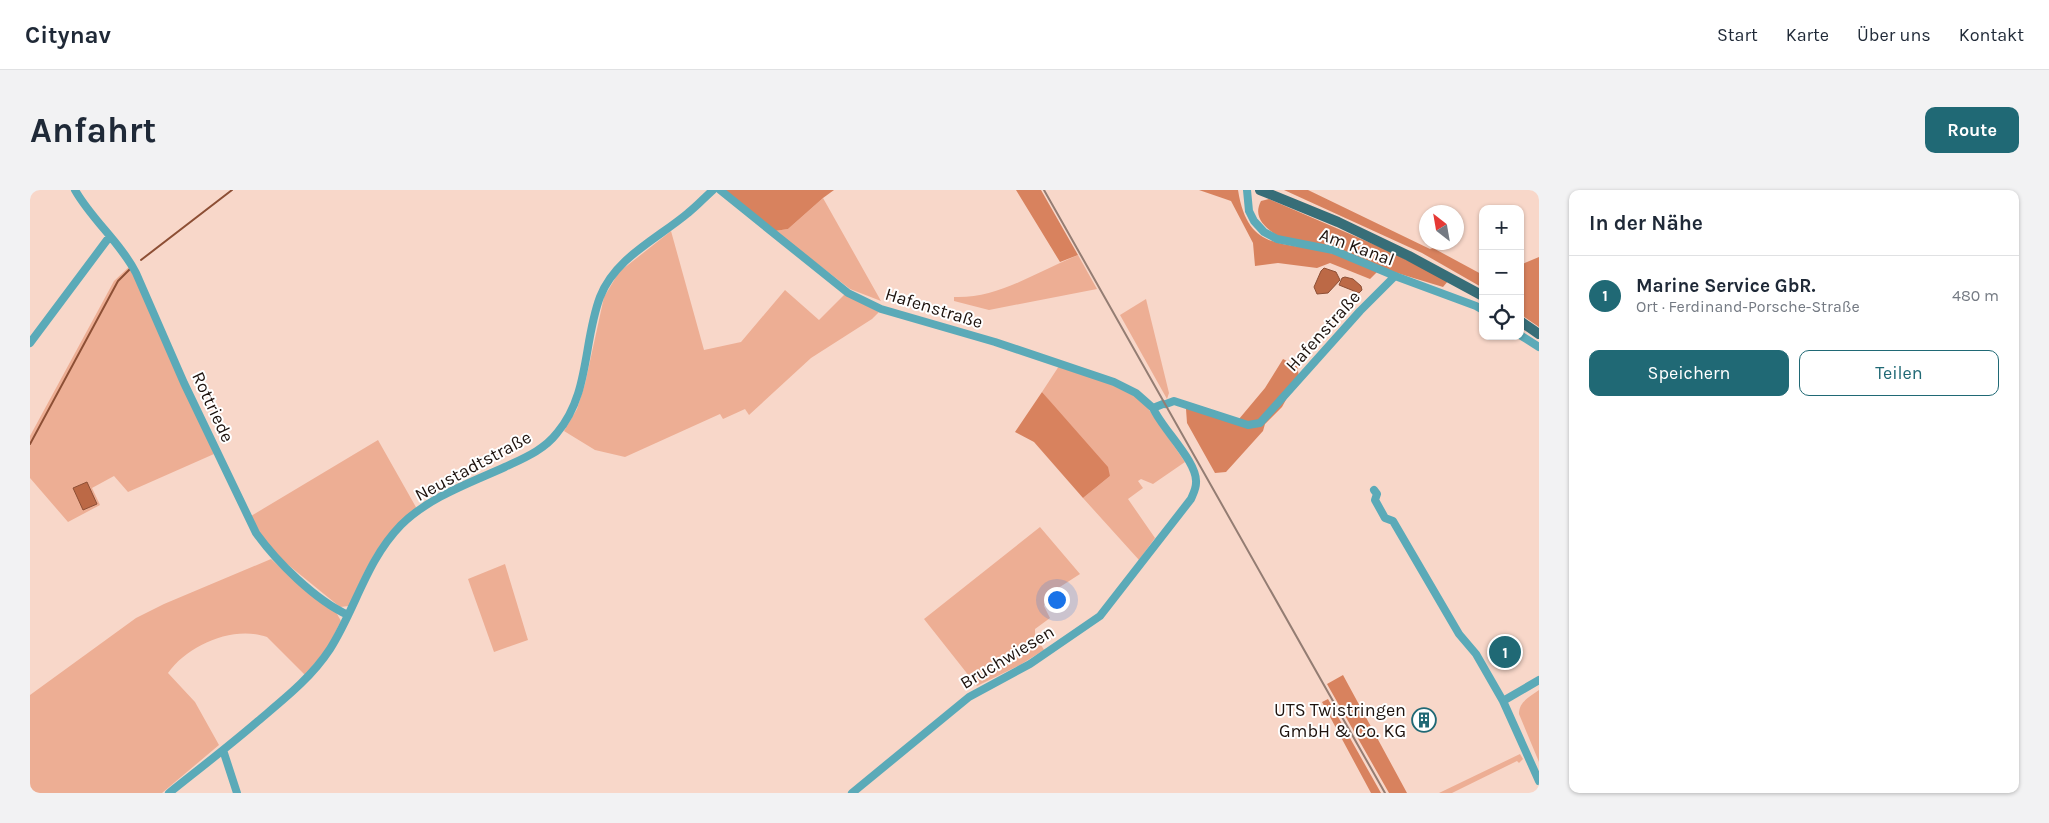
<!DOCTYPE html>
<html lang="de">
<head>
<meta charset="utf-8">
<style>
  :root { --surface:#fff; --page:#f2f2f3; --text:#1f2937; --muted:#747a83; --line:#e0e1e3; --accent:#206975 }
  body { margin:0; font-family:Karla,sans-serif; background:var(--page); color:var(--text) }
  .controls { position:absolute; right:15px; top:15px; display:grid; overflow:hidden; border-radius:10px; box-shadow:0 1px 4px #0004 }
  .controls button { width:45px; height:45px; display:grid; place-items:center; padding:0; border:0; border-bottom:1px solid var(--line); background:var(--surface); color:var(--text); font:25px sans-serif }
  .compass { position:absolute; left:1389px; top:15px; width:45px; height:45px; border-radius:50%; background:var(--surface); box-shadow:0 1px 4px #0004; rotate:329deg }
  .you { position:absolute; left:1026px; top:409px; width:18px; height:18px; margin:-12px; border:4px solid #fff; border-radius:50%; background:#1a73e8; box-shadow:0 0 0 8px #1a73e833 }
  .badge { display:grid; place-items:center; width:32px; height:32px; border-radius:50%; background:var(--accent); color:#fff; font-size:16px; font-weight:700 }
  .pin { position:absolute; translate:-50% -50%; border:2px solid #fff; box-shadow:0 1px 5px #0006 }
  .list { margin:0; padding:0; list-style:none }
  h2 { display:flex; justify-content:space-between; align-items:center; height:65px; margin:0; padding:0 20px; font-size:21px }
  h2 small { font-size:16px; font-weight:400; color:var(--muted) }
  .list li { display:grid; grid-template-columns:32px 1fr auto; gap:15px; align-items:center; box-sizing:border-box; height:80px; padding:0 20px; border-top:1px solid var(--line) }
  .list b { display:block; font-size:19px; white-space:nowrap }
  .list p { margin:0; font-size:16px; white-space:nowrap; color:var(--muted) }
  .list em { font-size:16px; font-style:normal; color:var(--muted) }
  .actions { display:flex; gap:10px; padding:15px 20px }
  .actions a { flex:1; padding:11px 0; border:1px solid var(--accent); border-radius:10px; text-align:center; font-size:18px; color:var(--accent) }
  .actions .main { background:var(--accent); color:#fff }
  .icon { flex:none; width:28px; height:28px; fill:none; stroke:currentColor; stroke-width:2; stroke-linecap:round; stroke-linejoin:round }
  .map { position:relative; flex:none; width:1509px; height:603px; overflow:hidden; border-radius:10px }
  header { display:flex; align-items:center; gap:30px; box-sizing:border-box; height:70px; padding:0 25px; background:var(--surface); border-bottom:1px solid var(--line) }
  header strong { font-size:24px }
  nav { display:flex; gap:28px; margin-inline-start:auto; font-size:18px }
  .intro { display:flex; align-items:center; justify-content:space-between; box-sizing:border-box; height:120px; padding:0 30px }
  h1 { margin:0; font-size:35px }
  .button { padding:12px 22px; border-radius:10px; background:var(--accent); color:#fff; font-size:18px; font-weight:700 }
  main { display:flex; gap:30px; padding:0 30px }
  aside { flex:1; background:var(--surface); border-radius:10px; box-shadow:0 1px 4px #0004 }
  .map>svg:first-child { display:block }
  .green { fill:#edae94 }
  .forest { fill:#d8825e }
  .water { fill:#bc6946; stroke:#8d4f35 }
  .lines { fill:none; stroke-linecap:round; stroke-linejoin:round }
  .stream { stroke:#8d4f35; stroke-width:2 }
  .minor { stroke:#5baab8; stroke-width:8 }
  .major { stroke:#376e78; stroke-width:10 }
  .rail { stroke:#947d73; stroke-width:2 }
  .labels { text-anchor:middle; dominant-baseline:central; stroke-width:4; stroke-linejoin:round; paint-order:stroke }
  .street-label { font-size:18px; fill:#1e130e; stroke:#fff }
  .poi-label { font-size:18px; fill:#1e130e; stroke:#fff; text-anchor:end }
</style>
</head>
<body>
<header>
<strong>Citynav</strong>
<nav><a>Start</a><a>Karte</a><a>Über uns</a><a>Kontakt</a></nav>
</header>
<div class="intro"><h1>Anfahrt</h1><a class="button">Route</a></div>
<main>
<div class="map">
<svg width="1509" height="603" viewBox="0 0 1509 603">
  <rect width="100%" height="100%" fill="#f8d7c9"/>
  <path class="green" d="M793 8 851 111 820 99 745 41 758 39Z
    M641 41 674 160 711 152 755 100 789 130 815 104 849 122 842 129 781 168 719 225 715 219 693 229 690 224 595 267 565 260 534 241 547 219 555 194 574 107 589 82Z
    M1048 65 1067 99 959 120 924 111V107C968 109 1008 81 1048 65Z
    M100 76 184 264 98 302 84 286 62 298 70 315 38 332 0 288V246L84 91Z
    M1116 109 1139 203 1137 209 1090 125Z
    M1029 176 1085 195 1105 206 1115 214 1155 272 1123 294 1111 289 1108 291 1113 298 1098 309 1125 348 1109 370 1053 308 1080 286 1012 202Z
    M348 250 387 319C348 347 338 374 319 416L310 417 246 365 232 350 221 326Z
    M1010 337 1050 384 1019 404 1014 416 1020 428 1005 439V444L1014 460 990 475 947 496 894 429Z
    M241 369 273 398 306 422 311 431 297 458 275 485 237 447C203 435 158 455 138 483L165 512 189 555 132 603H0V505L106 428 134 414Z
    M475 374 498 450 464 462 438 389Z
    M1509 500V572L1489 524C1489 511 1500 507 1509 500Z
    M1490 564 1493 569 1489 573 1487 571 1422 603H1409Z"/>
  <path class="forest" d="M693 0H804L793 8 758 39 745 41Z
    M986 0H1011L1048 65 1030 72Z
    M1169 0H1208C1218 63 1252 50 1300 63 1316 67 1332 76 1347 82L1340 89 1300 73 1287 78 1248 73 1225 76 1223 53 1201 11Z
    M1254 0H1278L1400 59 1403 58 1453 85V98L1392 63Z
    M1239 9 1357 60 1418 91 1413 97 1249 47C1236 38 1222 28 1231 11Z
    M1509 67V137L1490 124V75Z
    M1253 169 1267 176 1269 186 1252 217 1235 234 1233 241 1196 282 1185 283 1157 233 1156 219 1161 213 1209 229 1235 198Z
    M1012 202 1078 277 1080 286 1053 308 1004 252 985 242Z
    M1313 485 1377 603H1359L1297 494Z
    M1298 509 1351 603H1341L1292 512Z"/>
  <path class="water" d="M1294 78 1306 82 1310 90 1298 103 1287 104 1284 97 1291 81Z
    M1315 87 1323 89 1331 96 1332 100 1329 103 1309 95 1312 88Z
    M57 292 67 314 53 320 43 298Z"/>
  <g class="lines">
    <path class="stream" d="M111 70 202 0
      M0 254 88 91 100 79"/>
    <path class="minor" d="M45 0C62 30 90 52 106 83L154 193 226 343C247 372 285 410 318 425
      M690 0 818 103 851 119 965 152 1084 192 1106 203 1123 218 1133 214
      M1217 0 1219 21 1224 31 1234 42 1247 49 1303 60 1365 86 1446 116 1453 120
      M1490 145 1509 157
      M0 153 80 46
      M1136 214 1144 211 1218 235 1230 233 1330 121 1365 86
      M1344 300 1347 304 1345 310 1355 328 1363 331 1429 444 1446 464 1473 511 1509 591
      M1473 511 1509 490
      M193 560 207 603
      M139 603C169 579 199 556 228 531 254 509 281 488 300 459 326 418 336 371 371 335 399 307 440 293 475 277 494 268 514 260 527 243 560 204 553 152 570 107 585 68 627 49 658 23 667 16 674 8 683 0
      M822 603 939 507 1000 474 1070 426 1161 309C1163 304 1166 299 1166 293 1168 272 1132 239 1123 218"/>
    <path class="major" d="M1230 0 1308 32 1379 66 1453 106
      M1490 131 1509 144"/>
    <path class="rail" d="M1014 0 1355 603"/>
  </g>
  <defs>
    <g id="building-ring" transform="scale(1.25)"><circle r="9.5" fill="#fff" stroke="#206975" stroke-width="1.5"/><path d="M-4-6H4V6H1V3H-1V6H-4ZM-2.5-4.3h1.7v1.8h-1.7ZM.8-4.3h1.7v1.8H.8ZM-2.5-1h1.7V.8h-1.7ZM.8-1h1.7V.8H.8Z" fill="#206975"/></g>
  </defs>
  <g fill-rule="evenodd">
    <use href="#building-ring" x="1394" y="530"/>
  </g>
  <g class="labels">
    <g class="street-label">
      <text transform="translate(1327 57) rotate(20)">Am Kanal</text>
      <text transform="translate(904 118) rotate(17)">Hafenstraße</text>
      <text transform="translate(1293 141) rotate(-48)">Hafenstraße</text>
      <text transform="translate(183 217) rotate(65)">Rottriede</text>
      <text transform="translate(443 276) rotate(-28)">Neustadtstraße</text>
      <text transform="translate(977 467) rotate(-31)">Bruchwiesen</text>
    </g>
    <g class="poi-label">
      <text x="1376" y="520">UTS Twistringen<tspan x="1376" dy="21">GmbH &amp; Co. KG</tspan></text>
    </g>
  </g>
</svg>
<div class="controls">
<button>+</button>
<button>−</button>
<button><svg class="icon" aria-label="locate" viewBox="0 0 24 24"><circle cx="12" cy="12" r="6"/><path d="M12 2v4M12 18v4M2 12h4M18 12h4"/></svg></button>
</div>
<svg class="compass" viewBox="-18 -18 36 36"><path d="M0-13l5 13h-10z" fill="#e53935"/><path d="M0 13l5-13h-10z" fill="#747a83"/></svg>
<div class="you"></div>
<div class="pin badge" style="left:1475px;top:462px">1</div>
</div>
<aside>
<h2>In der Nähe<small></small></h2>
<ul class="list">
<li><span class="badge">1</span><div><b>Marine Service GbR.</b><p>Ort · Ferdinand-Porsche-Straße</p></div><em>480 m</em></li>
</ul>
<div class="actions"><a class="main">Speichern</a><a>Teilen</a></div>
</aside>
</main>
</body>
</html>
